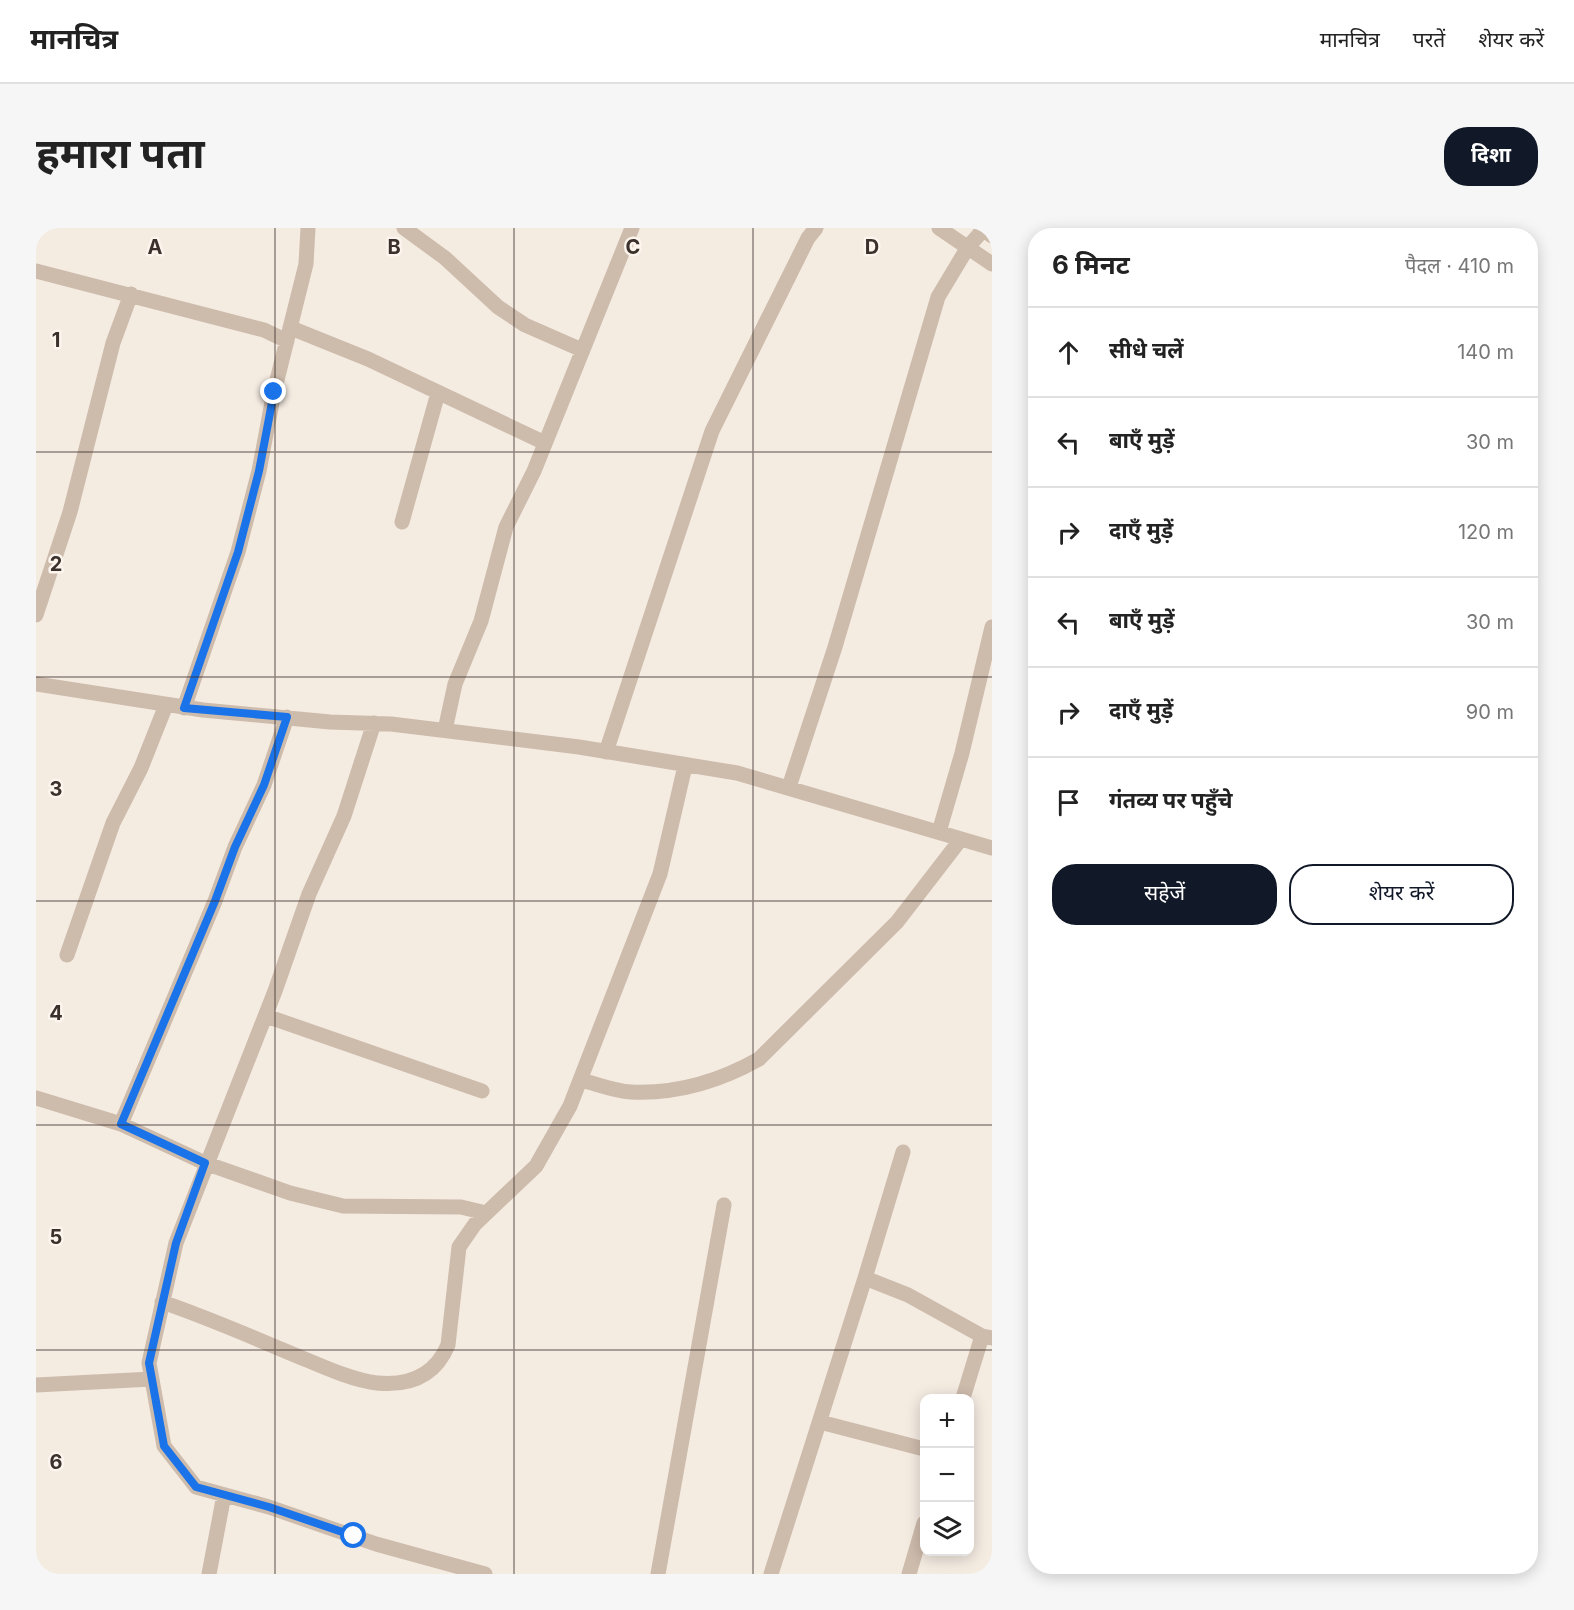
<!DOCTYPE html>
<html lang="hi">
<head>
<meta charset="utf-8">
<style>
  :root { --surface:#fff; --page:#f6f6f6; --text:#222; --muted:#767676; --line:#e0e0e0; --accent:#111827 }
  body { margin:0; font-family:Inter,"Noto Sans Devanagari",sans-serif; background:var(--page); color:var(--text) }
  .controls { position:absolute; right:18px; bottom:18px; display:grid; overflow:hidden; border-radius:12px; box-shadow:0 3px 15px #0003 }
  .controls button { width:54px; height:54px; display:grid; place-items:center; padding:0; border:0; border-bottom:2px solid var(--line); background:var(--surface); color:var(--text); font:30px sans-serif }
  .stop { position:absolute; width:18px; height:18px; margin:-14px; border:4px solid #1a73e8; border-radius:50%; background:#fff }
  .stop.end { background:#1a73e8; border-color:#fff; box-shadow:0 2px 6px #0008 }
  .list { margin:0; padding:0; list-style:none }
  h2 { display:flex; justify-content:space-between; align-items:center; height:78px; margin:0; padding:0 24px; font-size:26px }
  h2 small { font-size:20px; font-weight:400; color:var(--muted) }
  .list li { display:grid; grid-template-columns:39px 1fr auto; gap:18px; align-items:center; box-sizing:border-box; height:90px; padding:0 24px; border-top:2px solid var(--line) }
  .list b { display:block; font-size:22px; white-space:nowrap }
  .list em { font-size:20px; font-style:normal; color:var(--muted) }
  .actions { display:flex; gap:12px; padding:18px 24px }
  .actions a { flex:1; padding:14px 0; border:2px solid var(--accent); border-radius:24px; text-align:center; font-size:21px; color:var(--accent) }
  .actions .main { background:var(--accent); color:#fff }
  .icon { flex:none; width:33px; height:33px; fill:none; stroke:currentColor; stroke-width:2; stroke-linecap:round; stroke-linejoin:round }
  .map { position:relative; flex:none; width:956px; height:1346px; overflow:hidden; border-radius:24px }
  header { display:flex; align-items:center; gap:36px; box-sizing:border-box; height:84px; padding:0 30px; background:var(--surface); border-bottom:2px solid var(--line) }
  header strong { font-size:28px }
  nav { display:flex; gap:33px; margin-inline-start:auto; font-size:21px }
  .intro { display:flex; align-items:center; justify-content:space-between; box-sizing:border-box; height:144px; padding:0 36px }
  h1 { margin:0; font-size:42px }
  .button { padding:15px 27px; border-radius:24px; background:var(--accent); color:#fff; font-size:21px; font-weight:700 }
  main { display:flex; gap:36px; padding:0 36px }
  aside { flex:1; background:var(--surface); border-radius:24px; box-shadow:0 3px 15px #0003 }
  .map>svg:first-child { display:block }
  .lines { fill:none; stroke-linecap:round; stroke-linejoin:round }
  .minor { stroke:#cdbbac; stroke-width:15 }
  .tertiary { stroke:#cdbbac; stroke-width:15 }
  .route { stroke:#1a73e8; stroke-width:8 }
  .grid { fill:none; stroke:#3b302b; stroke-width:1.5; stroke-opacity:0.55 }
  .grid-label { font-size:20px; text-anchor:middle; font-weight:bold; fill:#3b302b; stroke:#fbf5ee; stroke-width:5; stroke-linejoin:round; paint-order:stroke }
</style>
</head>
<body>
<header>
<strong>मानचित्र</strong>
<nav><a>मानचित्र</a><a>परतें</a><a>शेयर करें</a></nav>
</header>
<div class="intro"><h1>हमारा पता</h1><a class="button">दिशा</a></div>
<main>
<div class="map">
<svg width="956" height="1346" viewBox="0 0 956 1346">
  <rect width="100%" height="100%" fill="#f4ebe1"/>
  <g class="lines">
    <path class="minor" d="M368 0 409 30 462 79 489 97 546 122
      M0 43 228 102 251 113
      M255 100 332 131 509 215
      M366 294 402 165
      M0 387 34 284 77 115 95 66
      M0 456 167 482 294 494 355 496 543 519 701 545 956 620
      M148 480 202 324 223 243 238 164 270 36 272 0
      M338 495 308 588 273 666 239 763 140 1015 113 1135 128 1218 160 1259 233 1279 340 1316 449 1346
      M409 502 419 456 445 393 470 299 498 243 596 0
      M570 524 676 203 772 10 780 0
      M753 559 799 419 902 69 932 19 947 2
      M903 604 926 525 956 399
      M31 727 77 595 105 540 130 477
      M230 788 446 863
      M545 852C561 856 578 863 595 864 640 866 684 853 723 831L861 694 925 611
      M0 870 85 896 169 935 254 965 307 978 425 979 450 985
      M85 896 179 673 199 619 228 557 251 489
      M829 1050 867 924
      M126 1074C170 1089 212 1107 254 1125 279 1135 314 1152 341 1155 373 1158 399 1148 412 1117L423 1019 439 996 500 938 534 878 624 646 649 538
      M0 1157 116 1151
      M927 1170 946 1108 956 1110
      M784 1194 888 1221
      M173 1346 188 1267
      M622 1346 688 977
      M735 1346 829 1050 872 1067 946 1108
      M873 1346 888 1295"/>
    <path class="tertiary" d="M903 0 956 36
      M945 0 956 8"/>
  </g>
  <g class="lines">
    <path class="route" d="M238 164 223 243 202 324 148 480 251 489 228 557 199 619 179 673 85 896 169 935 140 1015 113 1135 128 1218 160 1259 233 1279 318 1308"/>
  </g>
  <path class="grid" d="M239 0V1346M478 0V1346M717 0V1346M0 224H956M0 449H956M0 673H956M0 897H956M0 1122H956"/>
  <g class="grid-label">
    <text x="119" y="26">A</text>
    <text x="358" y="26">B</text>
    <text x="597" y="26">C</text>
    <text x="836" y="26">D</text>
    <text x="20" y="119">1</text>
    <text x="20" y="343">2</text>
    <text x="20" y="568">3</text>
    <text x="20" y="792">4</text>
    <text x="20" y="1016">5</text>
    <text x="20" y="1241">6</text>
  </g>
</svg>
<div class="controls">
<button>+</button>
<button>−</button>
<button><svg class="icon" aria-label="layers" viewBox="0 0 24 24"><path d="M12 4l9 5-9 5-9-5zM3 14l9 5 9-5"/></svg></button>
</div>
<div class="stop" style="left:318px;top:1308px"></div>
<div class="stop end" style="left:238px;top:164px"></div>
</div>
<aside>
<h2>6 मिनट<small>पैदल · 410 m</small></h2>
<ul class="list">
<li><svg class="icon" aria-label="ahead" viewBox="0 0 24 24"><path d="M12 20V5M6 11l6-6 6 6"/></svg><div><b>सीधे चलें</b></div><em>140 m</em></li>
<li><svg class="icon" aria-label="left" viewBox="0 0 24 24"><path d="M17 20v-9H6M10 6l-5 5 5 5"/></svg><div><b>बाएँ मुड़ें</b></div><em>30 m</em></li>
<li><svg class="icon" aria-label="right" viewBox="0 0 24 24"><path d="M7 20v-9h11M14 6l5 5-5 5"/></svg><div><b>दाएँ मुड़ें</b></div><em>120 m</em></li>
<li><svg class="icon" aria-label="left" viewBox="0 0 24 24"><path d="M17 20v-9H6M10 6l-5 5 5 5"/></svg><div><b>बाएँ मुड़ें</b></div><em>30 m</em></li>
<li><svg class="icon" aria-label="right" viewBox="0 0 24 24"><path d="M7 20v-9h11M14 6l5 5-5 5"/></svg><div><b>दाएँ मुड़ें</b></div><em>90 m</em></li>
<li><svg class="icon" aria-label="arrive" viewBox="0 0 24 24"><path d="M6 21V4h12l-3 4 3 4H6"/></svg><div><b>गंतव्य पर पहुँचे</b></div></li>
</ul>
<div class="actions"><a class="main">सहेजें</a><a>शेयर करें</a></div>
</aside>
</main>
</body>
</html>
